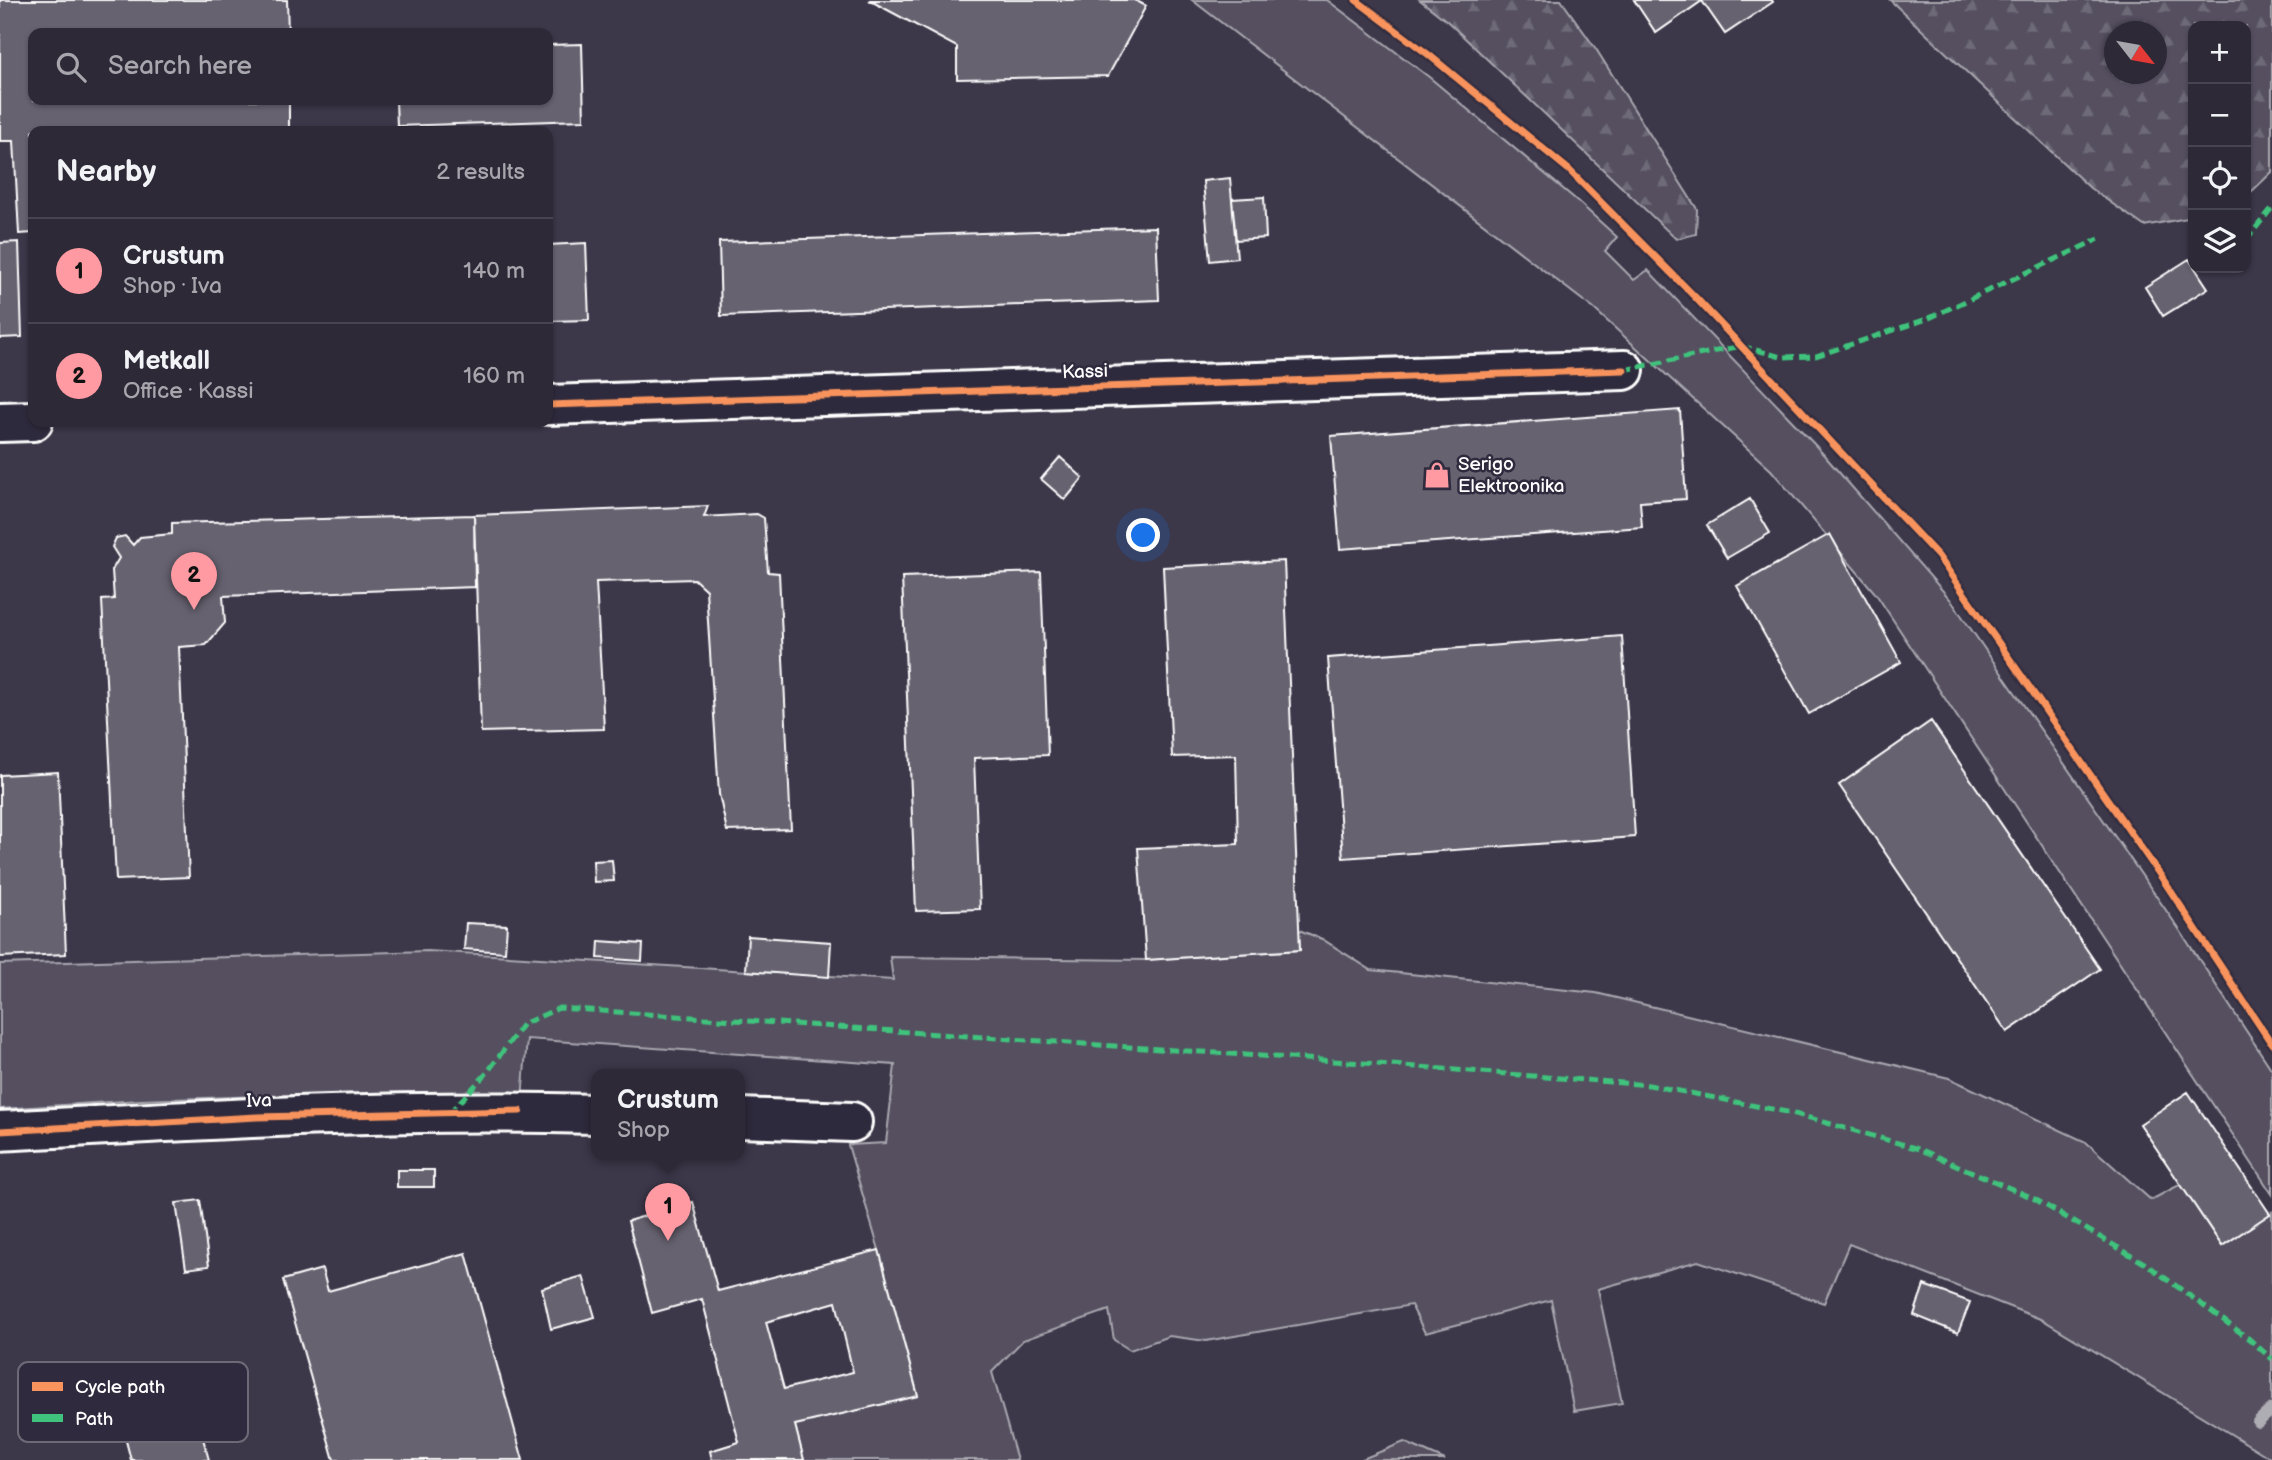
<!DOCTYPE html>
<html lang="en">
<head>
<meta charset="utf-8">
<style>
  :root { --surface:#2d2937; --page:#35313f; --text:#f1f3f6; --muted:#a7a6ad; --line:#484552; --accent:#ff9aa2 }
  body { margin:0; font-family:"Balsamiq Sans",sans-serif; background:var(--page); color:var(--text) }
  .controls { position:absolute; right:21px; top:21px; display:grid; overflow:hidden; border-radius:14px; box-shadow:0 2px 5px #0004 }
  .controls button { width:63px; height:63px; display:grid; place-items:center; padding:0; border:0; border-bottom:2px solid var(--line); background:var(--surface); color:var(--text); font:35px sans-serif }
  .compass { position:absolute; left:2104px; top:21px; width:63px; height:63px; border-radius:50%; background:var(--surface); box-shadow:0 2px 5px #0004; rotate:121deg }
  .you { position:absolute; left:1144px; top:536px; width:24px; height:24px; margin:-18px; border:5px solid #fff; border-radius:50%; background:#1a73e8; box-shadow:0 0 0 10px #1a73e833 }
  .badge { display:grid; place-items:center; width:46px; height:46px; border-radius:50%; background:var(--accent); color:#111; font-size:23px; font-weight:700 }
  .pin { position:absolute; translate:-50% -58px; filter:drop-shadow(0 2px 4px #0008) }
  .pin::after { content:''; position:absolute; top:37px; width:24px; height:21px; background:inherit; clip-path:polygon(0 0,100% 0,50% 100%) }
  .popup { position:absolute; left:591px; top:1069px; width:154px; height:91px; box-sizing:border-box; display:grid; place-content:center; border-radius:14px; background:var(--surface); filter:drop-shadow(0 2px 5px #0005); font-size:23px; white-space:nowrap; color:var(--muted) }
  .popup b { font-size:26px; color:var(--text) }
  .popup::after { content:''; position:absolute; left:50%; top:100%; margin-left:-14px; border:14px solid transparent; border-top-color:var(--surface) }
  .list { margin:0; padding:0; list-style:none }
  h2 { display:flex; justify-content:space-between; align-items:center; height:91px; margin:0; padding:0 28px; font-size:30px }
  h2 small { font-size:23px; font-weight:400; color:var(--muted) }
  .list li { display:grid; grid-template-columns:46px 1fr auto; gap:21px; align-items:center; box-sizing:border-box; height:105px; padding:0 28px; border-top:2px solid var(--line) }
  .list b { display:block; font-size:26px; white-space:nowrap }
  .list p { margin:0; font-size:23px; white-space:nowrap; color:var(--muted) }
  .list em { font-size:23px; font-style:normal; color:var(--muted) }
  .icon { flex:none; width:38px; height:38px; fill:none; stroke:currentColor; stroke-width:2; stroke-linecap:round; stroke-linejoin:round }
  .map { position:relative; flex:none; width:2272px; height:1460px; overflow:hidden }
  .search { position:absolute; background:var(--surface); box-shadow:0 2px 5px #0004; left:28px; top:28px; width:525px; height:77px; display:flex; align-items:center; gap:18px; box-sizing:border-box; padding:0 24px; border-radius:14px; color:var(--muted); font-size:26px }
  .panel { position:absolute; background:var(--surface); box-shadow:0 2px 5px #0004; left:28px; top:126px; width:525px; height:301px; border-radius:14px }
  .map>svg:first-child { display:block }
  .grass { fill:#555060; stroke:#aaa8b0; stroke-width:2 }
  .forest { fill:url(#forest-firs); stroke:#aaa8b0; stroke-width:2; fill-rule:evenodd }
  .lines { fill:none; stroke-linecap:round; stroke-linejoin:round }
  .stream { stroke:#afadb4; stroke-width:12 }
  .building { fill:#666270; stroke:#fff; stroke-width:2; fill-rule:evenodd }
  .minor-casing { stroke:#fff; stroke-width:44 }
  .minor { stroke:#2f2a3d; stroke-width:38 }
  .quiet { stroke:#40c37c; stroke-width:5; stroke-dasharray:10 5; stroke-linecap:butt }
  .cycleway-casing { stroke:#2f2a3d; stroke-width:11 }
  .cycleway { stroke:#f8935d; stroke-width:7 }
  .labels { text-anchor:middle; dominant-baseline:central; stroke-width:5; stroke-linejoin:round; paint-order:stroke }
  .street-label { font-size:19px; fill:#fff; stroke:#2f2a3d }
  .poi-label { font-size:19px; fill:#fff; stroke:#2f2a3d; text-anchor:start }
  .key { fill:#2f2a3d; stroke:#6d6a77; stroke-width:2 }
  .key-label { font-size:19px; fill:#fff }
</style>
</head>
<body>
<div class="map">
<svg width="2272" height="1460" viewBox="0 0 2272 1460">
  <defs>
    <pattern id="forest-firs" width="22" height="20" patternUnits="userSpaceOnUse" patternTransform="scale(1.75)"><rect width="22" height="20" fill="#555060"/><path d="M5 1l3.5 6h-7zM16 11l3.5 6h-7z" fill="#6e6a78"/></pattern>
  </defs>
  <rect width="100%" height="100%" fill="#3c3749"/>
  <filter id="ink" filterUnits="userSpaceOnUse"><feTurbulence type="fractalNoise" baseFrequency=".0143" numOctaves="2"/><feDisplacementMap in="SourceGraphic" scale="14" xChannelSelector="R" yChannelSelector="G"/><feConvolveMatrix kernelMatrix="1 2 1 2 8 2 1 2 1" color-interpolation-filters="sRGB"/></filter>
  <g filter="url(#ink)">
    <path class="grass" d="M1192 0H1327L1429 77 1574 198 1617 237 1605 251 1634 280 1648 270 1816 446 1950 599 2179 929 2272 1070V1194L1876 594 1771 470 1594 309Z
      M1299 930 1322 939 1371 970 1596 993 1949 1078 2086 1142 2151 1200 2181 1184 2222 1246 2272 1212V1459L2043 1320 1849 1244 1824 1303 1698 1261 1598 1289 1622 1403 1574 1411 1551 1300 1425 1333 1411 1305 1206 1341 1169 1336 1130 1350 1114 1340 1109 1310 1023 1340 992 1372 1017 1460H804L795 1425 918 1395 879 1250 848 1145 886 1143 895 1065 527 1039 522 1099 291 1095 141 1100 0 1109V964L428 951 893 980 890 957 1146 960 1300 950Z
      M1404 1442 1445 1460H1360Z"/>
    <path class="forest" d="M1420 0H1561L1596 49 1697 209 1696 234 1676 239 1447 21Z
      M1890 0H2272V172L2246 197V26H2193V217L2144 226 2090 188ZM2114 32H2156V74H2114Z"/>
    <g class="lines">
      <path class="stream" d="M2258 1422 2272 1409"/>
    </g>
    <path class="building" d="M0 0H287L288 33H33V100H289V131H33V233L19 234 14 141H0Z
      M869 0H1135L1146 6 1108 76 957 79V47Z
      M1634 0H1772L1773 2 1725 34 1702 1 1656 33Z
      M582 44 584 120 397 126 396 100H548V45Z
      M1230 178 1237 258 1210 261 1203 181Z
      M1264 197 1266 238 1236 240 1232 199Z
      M1156 227 1159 300 721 316 719 242Z
      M19 242 22 337 0 338V243Z
      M586 243 589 320 548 321V245Z
      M2189 259 2208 288 2163 316 2145 287Z
      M1680 410 1686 499 1640 502 1642 527 1340 549 1331 436Z
      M1060 457 1083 478 1065 500 1041 479Z
      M1750 499 1770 533 1727 558 1707 525Z
      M708 506 704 517 757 514 764 518 768 572 779 573 791 829 727 831 719 794 706 590 694 579 596 582 604 729 481 732 474 515Z
      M474 515 475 587 223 596 225 623 206 645 179 647 189 877 116 880 102 600 114 599 112 570 119 558 112 547 116 538 125 536 133 545 140 537 172 534V523Z
      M1830 534 1901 662 1809 714 1737 586Z
      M1284 561 1300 950 1146 960 1138 848 1238 844 1236 755 1172 757 1163 567Z
      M1041 572 1048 755 974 758 980 909 916 911 902 577Z
      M1622 636 1635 837 1343 858 1328 658Z
      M1931 721 2100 969 2007 1032 1839 785Z
      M58 772 66 954 0 957V775Z
      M612 860 614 881 594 882 593 861Z
      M466 923 507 925 505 952 464 949Z
      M748 936 831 942 829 977 746 971Z
      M599 941 643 944 642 961 598 958Z
      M2188 1092 2270 1214 2222 1246 2140 1124Z
      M397 1170H434V1187H397Z
      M200 1200 209 1266 186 1269 176 1203Z
      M693 1202 718 1291 879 1250 918 1396 795 1425 804 1460H712L710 1451 739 1442 702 1299 652 1313 628 1221ZM836 1302 853 1372 784 1389 766 1322Z
      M466 1253 523 1460H334L283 1280 322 1269 328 1291Z
      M583 1276 595 1317 551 1329 542 1288Z
      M1924 1285 1970 1302 1958 1333 1914 1315Z
      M191 1395 209 1460H131L119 1414Z"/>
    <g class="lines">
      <g class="minor-casing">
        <path id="minor" d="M548 405 1624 370
          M0 422 33 421
          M740 1118 852 1122
          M0 1131C198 1120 397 1108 596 1114"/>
      </g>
      <use href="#minor" class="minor"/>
      <path class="quiet" d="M2246 240 2272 208
        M1624 370 1742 346 1781 357 1816 356 1927 319 2099 239
        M449 1113 486 1074 523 1024 559 1008 1392 1065 1649 1085 1792 1113 1919 1149 2033 1198 2146 1264 2248 1338 2272 1359"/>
      <g class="cycleway-casing">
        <path id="cycleway" d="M1356 0 1429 55 1569 170 1695 297 1938 556 2160 875 2272 1044
          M548 405 1624 370
          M0 1131 257 1117 520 1111"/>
      </g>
      <use href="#cycleway" class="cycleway"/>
    </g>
  </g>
  <defs>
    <g id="shop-bare" transform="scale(2.1)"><path d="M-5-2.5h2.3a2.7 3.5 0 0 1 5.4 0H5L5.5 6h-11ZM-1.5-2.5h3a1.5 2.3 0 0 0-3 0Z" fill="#ff9aa2" stroke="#2f2a3d" stroke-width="2.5" paint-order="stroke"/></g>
  </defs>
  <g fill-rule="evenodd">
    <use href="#shop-bare" x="1437" y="475"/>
  </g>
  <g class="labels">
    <g class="street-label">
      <text transform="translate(1085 372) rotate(-2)">Kassi</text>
      <text transform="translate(259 1101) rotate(-2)">Iva</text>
    </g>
    <g class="poi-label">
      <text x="1458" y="464">Serigo<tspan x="1458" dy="22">Elektroonika</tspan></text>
    </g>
  </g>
  <rect x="18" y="1362" width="230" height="80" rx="10" class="key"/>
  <rect x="32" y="1382" width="31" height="9" fill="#f8935d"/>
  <rect x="32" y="1414" width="31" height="8" fill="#40c37c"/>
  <g class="key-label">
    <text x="75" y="1393">Cycle path</text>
    <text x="75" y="1425">Path</text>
  </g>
</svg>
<div class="controls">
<button>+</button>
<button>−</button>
<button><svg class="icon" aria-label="locate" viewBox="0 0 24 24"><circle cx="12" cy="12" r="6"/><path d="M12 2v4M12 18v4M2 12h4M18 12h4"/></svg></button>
<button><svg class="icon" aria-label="layers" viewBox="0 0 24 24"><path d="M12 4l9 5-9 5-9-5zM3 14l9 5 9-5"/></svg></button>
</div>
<svg class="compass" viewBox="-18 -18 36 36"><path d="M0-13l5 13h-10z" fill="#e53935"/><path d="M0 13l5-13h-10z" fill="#a7a6ad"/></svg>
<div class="you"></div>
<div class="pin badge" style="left:668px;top:1241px">1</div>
<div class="popup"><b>Crustum</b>Shop</div>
<div class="pin badge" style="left:194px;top:610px">2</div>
<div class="search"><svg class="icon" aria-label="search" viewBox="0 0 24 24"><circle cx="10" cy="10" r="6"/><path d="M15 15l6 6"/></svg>Search here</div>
<section class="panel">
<h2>Nearby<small>2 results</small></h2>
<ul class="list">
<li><span class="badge">1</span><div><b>Crustum</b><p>Shop · Iva</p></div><em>140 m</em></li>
<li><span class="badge">2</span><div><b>Metkall</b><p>Office · Kassi</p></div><em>160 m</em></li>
</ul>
</section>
</div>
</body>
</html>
